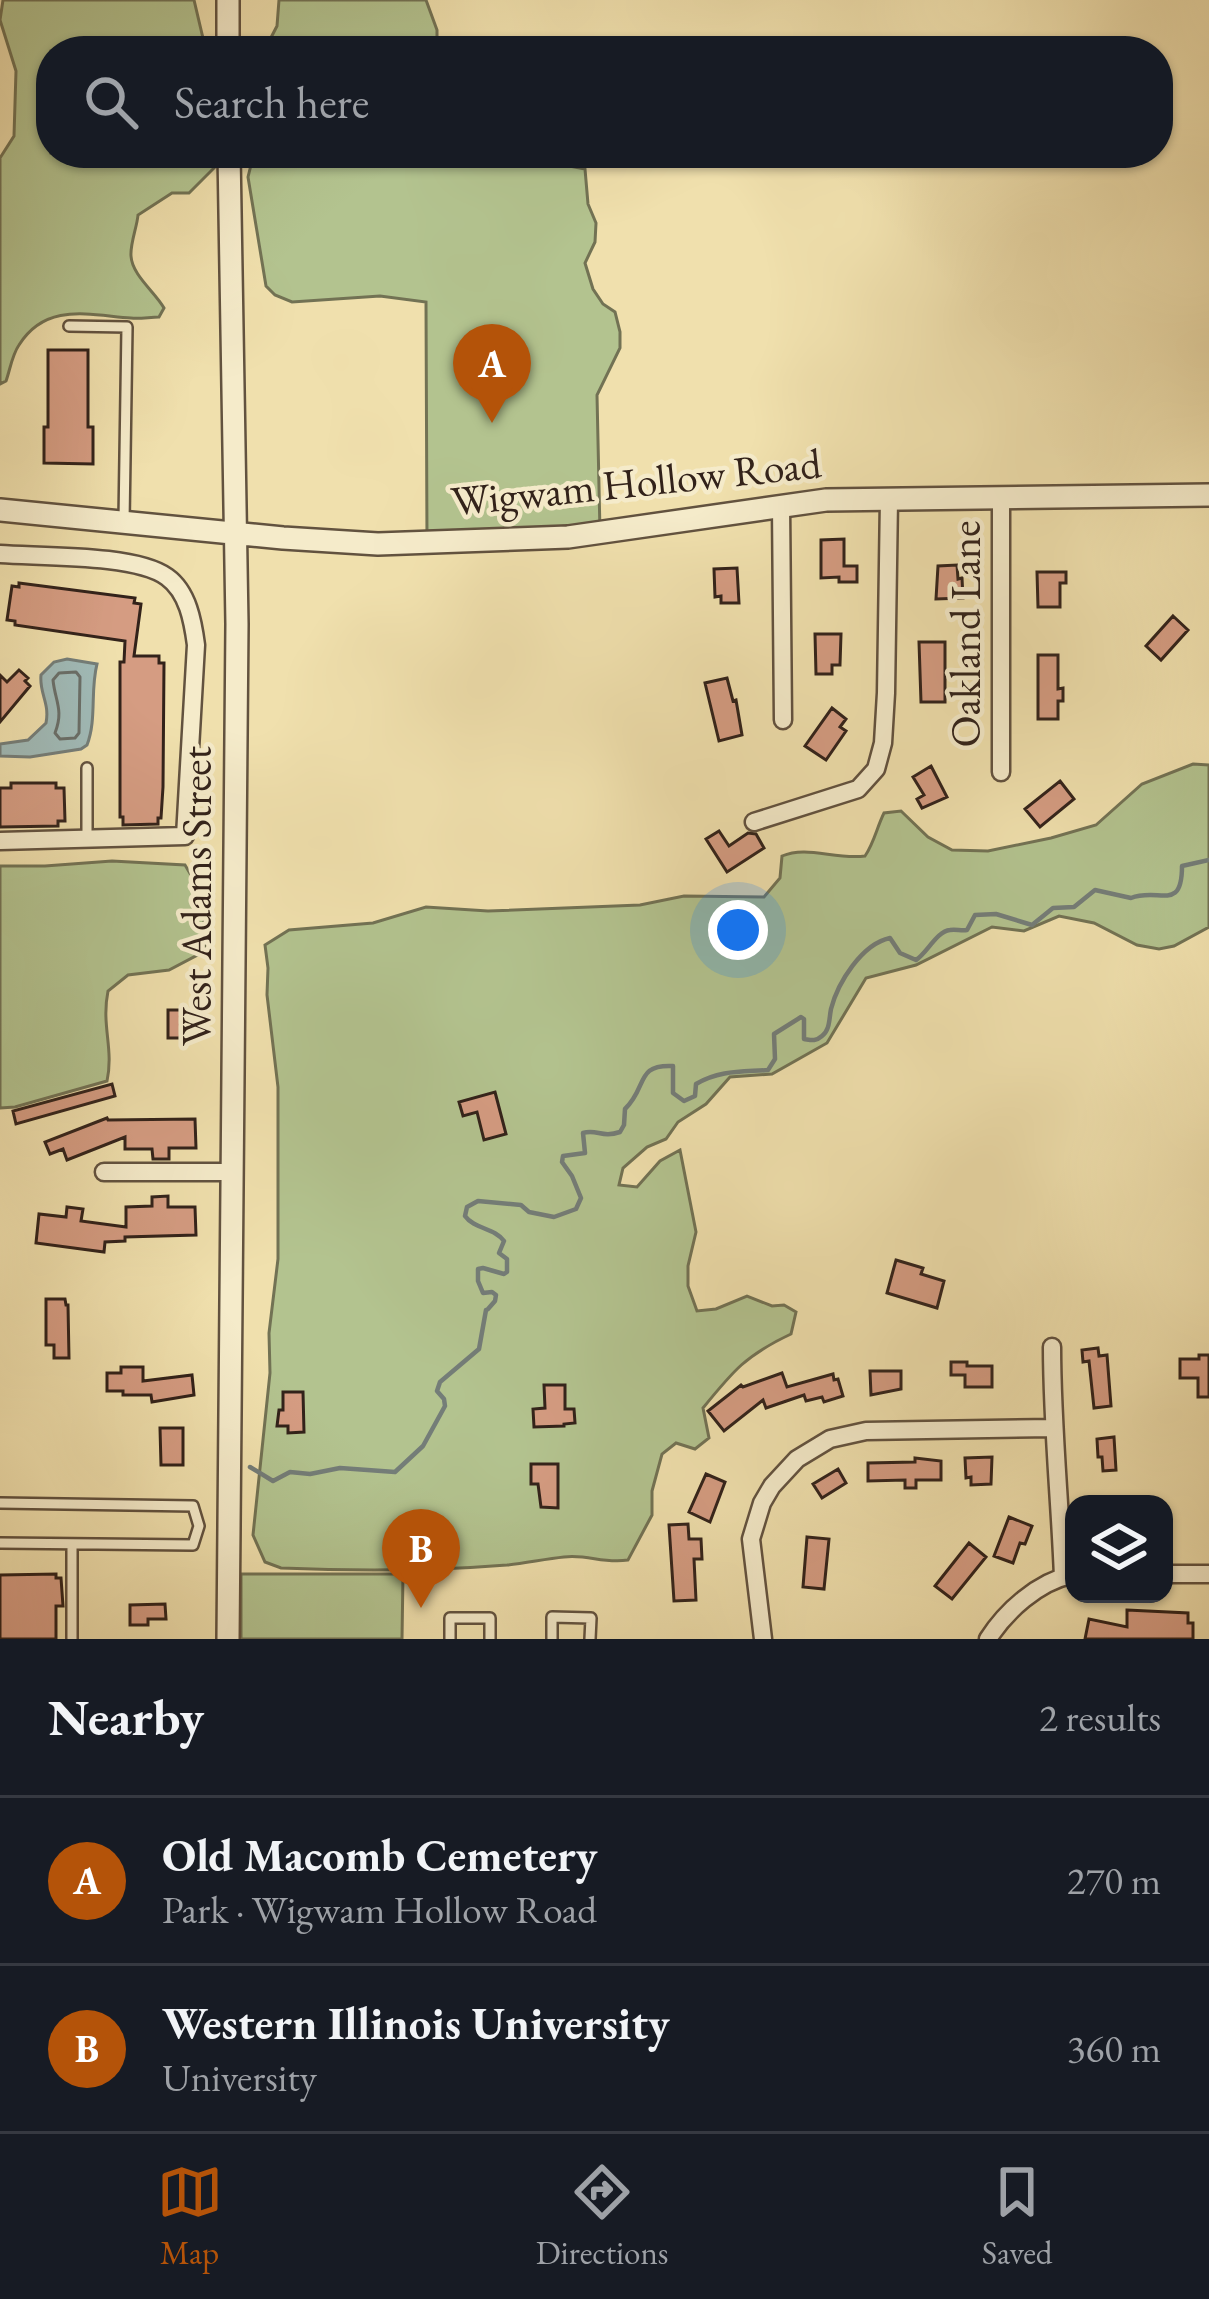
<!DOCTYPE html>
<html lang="en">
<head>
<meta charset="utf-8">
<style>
  :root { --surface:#171b24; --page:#20242c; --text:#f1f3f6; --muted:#9ea1a6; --line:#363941; --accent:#b45309 }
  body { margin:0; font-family:"EB Garamond",serif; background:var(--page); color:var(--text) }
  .controls { position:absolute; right:36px; bottom:36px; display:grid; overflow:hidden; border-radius:24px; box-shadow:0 3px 9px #0004 }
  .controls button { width:108px; height:108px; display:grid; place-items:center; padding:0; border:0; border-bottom:3px solid var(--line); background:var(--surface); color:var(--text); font:60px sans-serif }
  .you { position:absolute; left:738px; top:930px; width:42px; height:42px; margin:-30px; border:9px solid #fff; border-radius:50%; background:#1a73e8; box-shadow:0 0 0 18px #1a73e833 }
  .badge { display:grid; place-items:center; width:78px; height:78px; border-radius:50%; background:var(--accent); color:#fff; font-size:39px; font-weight:700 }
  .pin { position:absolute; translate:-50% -99px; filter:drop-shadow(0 3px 6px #0008) }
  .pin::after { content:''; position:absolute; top:63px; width:42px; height:36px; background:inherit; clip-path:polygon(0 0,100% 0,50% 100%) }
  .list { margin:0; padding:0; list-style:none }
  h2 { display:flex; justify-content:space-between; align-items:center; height:156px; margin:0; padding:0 48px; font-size:51px }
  h2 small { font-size:39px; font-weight:400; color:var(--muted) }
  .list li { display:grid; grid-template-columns:78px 1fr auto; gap:36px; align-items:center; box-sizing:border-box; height:168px; padding:0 48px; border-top:3px solid var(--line) }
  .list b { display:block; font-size:45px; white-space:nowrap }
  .list p { margin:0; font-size:39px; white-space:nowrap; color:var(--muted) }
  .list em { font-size:39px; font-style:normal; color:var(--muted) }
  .icon { flex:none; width:66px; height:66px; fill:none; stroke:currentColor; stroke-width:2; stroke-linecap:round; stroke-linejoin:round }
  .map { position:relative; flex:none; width:1209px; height:1639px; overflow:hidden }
  .search { position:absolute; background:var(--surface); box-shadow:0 3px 9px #0004; left:36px; right:36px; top:36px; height:132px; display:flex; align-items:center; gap:30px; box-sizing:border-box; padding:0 42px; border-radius:48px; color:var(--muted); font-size:45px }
  .sheet { height:492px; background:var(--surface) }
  nav { display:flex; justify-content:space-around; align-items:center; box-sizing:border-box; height:168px; border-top:3px solid var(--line); background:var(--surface); font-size:33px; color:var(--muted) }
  nav a { display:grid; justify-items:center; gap:6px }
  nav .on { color:var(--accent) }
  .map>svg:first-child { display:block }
  .green { fill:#b3c38f; stroke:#727254; stroke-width:3 }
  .water { fill:#a0bab7; stroke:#747d78; stroke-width:3 }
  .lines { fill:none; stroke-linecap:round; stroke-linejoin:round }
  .shore { stroke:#696e68; stroke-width:3 }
  .stream { stroke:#747d78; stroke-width:4.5 }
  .building { fill:#d59c82; stroke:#32221a; stroke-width:3 }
  .service-casing { stroke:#62523f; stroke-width:14 }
  .minor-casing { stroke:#62523f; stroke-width:21 }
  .tertiary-casing { stroke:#62523f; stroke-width:26 }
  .service { stroke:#f5ebca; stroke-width:9 }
  .minor { stroke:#f5ebca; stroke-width:16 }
  .tertiary { stroke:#f5ebca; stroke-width:21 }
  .labels { text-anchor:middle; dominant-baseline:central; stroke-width:9; stroke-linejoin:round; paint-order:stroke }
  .street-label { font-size:42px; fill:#32221a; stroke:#f5ebca }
</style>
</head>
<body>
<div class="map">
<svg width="1209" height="1639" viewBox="0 0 1209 1639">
  <rect width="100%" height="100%" fill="#f0e0ad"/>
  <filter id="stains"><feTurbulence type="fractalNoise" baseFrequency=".00167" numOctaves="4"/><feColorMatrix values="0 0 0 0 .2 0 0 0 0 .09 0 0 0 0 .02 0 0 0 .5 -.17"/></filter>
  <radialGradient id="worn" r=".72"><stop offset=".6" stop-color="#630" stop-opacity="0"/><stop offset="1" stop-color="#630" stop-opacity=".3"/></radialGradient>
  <path class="green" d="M3 0H194L206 51H51V153H218V164L189 193H172L138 215C137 227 130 244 131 256 132 275 155 292 164 308L159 317C150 317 140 319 131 318 89 315 46 302 19 345 12 355 10 370 6 381L0 384V158L14 136 16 71 0 20Z
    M279 0H426L437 30V51H264L277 26Z
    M254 153H565L569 166 585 169 588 204 596 223 595 242 585 263 593 289 603 304 615 312 620 332V348L597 395 600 532 427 542 426 302 380 296 292 302 275 295 266 286 248 177Z
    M1193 764 1209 765V927L1174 946 1159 949 1137 945 1094 923 1059 916 1024 931 992 927 916 965 866 978 827 1043 772 1074 730 1077 706 1104 678 1122 666 1139 647 1147 623 1168 619 1185 637 1187 660 1161 680 1150 696 1232 688 1266V1286L697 1311 716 1309 747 1296 772 1306 784 1305 796 1312 791 1334C746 1355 733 1371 703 1408L709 1438 695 1449 676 1443 662 1454 652 1491V1515L628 1560C603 1564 588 1554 564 1557 545 1559 526 1563 507 1565 432 1571 356 1571 281 1568L265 1562 253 1535 270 1373 269 1333 278 1259V1087L267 995 268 968 265 945 289 930 373 923 426 907 488 911 640 905 684 896 764 897 780 878 782 856C807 845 835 860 865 856 874 843 877 827 884 813L901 811 928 837 952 850 988 851 1051 838 1096 825 1142 784Z
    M112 861 185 865C206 898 204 914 205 951L169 970 128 975 108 991C101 1026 114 1048 107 1081L15 1107 0 1108V866H45Z
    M241 1574H403L402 1639H241Z"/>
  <path class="water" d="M67 659 97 664C90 691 97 719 87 745L81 749 30 757 0 756V744L28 740 46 723C50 703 39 693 41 675L54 662Z"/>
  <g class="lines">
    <path class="shore" d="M76 672 80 677 79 733 75 738 60 739 55 733C64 710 55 701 53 680L59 673Z"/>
    <path class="stream" d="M488 1309 495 1301 496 1295 492 1292 483 1293 478 1281V1269L483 1268 504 1274 507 1272V1259L499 1253 504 1241C495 1228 474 1229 465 1216L467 1207 478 1201 521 1205 529 1212 554 1217 576 1209 581 1198 572 1176 562 1162 563 1156 585 1153 583 1133C597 1129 602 1138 620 1132L624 1125 625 1109C648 1087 635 1064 673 1066V1093L684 1101 695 1096 696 1084C720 1070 742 1072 768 1070L775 1059 774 1034 801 1017 804 1019V1039C811 1040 815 1042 822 1036 830 1030 829 1019 831 1009 838 982 862 944 890 938L900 953 916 960C927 953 937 931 950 930 956 929 961 931 967 930L975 915 996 914 1032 925 1053 908 1074 907 1095 890 1131 898C1159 887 1182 913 1182 866L1209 860
      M250 1467 273 1481 290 1472 310 1474 340 1468 395 1472 423 1446 445 1406 444 1399 437 1391 440 1382 479 1349 486 1310"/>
  </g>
  <path class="building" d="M48 350H88V427H93V464L44 463V427H48Z
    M844 539V566H857V582H839V577L821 578V540Z
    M957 565 958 579 962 578 963 598 936 599 938 566Z
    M737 568 739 603H721V596L715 597 714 569Z
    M1037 572H1066V583H1060V607H1038Z
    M19 583 135 598 134 603 141 604 134 656H159V663H164L163 787 161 818H158V824L123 825V817H120V662H124L125 641 15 625V621L7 620 12 586 19 587Z
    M1173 616 1188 630 1161 660 1146 646Z
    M815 634H841L840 665H832V674H816Z
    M919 642H945V702H921Z
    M1038 655H1058V689L1063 688V701H1058V719H1038Z
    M19 670 28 678 25 681 30 686 0 722V675L7 682Z
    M727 678 733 701 736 700 742 735 719 741 705 683Z
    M832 708 846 719 840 727 846 731 826 760 805 746Z
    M931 766 947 797 922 808 917 799 924 795 913 777Z
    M1060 781 1074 799 1040 827 1025 809Z
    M11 783H56V788H64L65 821H58V826L0 827V788H11Z
    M719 831 729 846 748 833 756 834 764 848 727 872 706 839Z
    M168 1010H191V1038H168Z
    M112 1084 115 1096 16 1124 13 1111Z
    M495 1092 506 1134 484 1140 477 1112 463 1116 459 1102Z
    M107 1118 108 1120 195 1119 196 1148H169V1159H153L152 1149H125V1137L67 1160 63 1149 50 1154 45 1142Z
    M168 1196V1207H195L196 1235 125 1237V1241L105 1242 104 1252 36 1243 39 1214 66 1217 67 1207 83 1209 81 1221 126 1227V1207L152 1206V1197Z
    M896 1260 923 1268 921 1274 944 1281 937 1308 887 1293Z
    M46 1299H65L66 1305H68L69 1358H54V1345H46Z
    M1098 1348 1099 1356 1107 1355 1111 1406 1094 1408 1089 1361 1083 1362 1082 1350Z
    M1199 1355H1209V1397H1198V1378H1180V1359H1199Z
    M951 1362H967V1366H992V1387H965V1375H951Z
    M121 1367H143V1381L192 1375 194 1395 152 1402 151 1395H123V1391H107V1373H121Z
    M870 1371H901V1389L871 1395Z
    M782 1373 787 1387 833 1374 834 1380 838 1379 843 1396 824 1402 822 1397 806 1401 804 1395 766 1408 763 1400 724 1431 708 1411 741 1385 743 1387Z
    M544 1385H565V1409H574L575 1423 564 1424V1426L534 1427 533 1409 545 1408Z
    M283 1392H303L304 1432 288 1433V1426H277L279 1410H283Z
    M160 1428H183V1465H161Z
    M1114 1437 1116 1470 1103 1471 1102 1457H1098L1097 1439Z
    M992 1457 991 1484 971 1485V1477L966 1478 965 1458Z
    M915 1458 941 1461V1480H916V1488H905V1480L868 1481V1463L915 1462Z
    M531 1464H558V1508L541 1507 538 1484H531Z
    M838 1469 846 1483 822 1498 813 1484Z
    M706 1474 725 1482 710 1522 689 1512Z
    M1009 1517 1032 1526 1025 1544 1020 1543 1013 1563 994 1556Z
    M688 1524 689 1539H701L702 1559H694L696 1600 674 1601 669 1525Z
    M807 1537 829 1539 824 1589 803 1587Z
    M969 1543 986 1557 952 1599 935 1586Z
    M56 1574V1578H61L63 1606H56V1639H0V1575Z
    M165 1604 166 1619H148V1625H130V1605Z
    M1127 1610 1188 1613V1623H1193V1639H1085L1089 1619 1127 1627Z"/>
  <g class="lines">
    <g class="service-casing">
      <path id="service" d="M69 326 127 327 124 521
        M87 839V768
        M0 1503 193 1506 199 1526 193 1545 0 1543
        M72 1639V1544
        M450 1639V1618H490V1639
        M552 1639V1617L591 1618 590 1639"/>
    </g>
    <g class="minor-casing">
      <path id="minor" d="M781 506 783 720
        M0 554C41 557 136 554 167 577 188 592 193 622 196 645L185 836 0 841
        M1001 772V497
        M754 822 858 789 876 769 883 743 886 693 889 499
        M104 1172H234
        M1052 1347C1052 1424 1060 1500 1063 1577
        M1164 1574H1209
        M763 1639 751 1539 762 1503 772 1486 797 1459 830 1439 866 1431 1053 1428
        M988 1639C1006 1611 1038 1582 1071 1575"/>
    </g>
    <g class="tertiary-casing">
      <path id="tertiary" d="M228 0V51
        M0 510 283 538 378 544 568 537 826 500 1209 495
        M228 1639 237 624 229 153"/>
    </g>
    <use href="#service" class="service"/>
    <use href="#minor" class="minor"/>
    <use href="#tertiary" class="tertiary"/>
  </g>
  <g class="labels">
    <g class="street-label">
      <text transform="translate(636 482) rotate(-6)">Wigwam Hollow Road</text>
      <text transform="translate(965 634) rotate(-90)">Oakland Lane</text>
      <text transform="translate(196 896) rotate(-90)">West Adams Street</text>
    </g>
  </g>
  <rect width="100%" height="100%" filter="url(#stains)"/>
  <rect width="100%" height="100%" fill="url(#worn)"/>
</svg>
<div class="controls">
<button><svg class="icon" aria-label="layers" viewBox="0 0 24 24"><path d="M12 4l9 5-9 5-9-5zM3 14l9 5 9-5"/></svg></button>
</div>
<div class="you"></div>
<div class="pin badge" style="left:492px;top:423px">A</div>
<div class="pin badge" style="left:421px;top:1608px">B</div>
<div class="search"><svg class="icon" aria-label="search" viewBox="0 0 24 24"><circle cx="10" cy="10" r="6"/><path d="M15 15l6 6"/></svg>Search here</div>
</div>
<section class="sheet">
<h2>Nearby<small>2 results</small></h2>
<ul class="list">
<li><span class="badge">A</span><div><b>Old Macomb Cemetery</b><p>Park · Wigwam Hollow Road</p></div><em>270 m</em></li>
<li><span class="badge">B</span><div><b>Western Illinois University</b><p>University</p></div><em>360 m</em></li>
</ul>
</section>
<nav>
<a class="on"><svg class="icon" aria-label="map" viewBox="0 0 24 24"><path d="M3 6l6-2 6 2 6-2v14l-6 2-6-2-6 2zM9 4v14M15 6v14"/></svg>Map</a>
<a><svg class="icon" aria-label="directions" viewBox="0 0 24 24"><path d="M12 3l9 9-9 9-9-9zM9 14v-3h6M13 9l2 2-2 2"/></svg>Directions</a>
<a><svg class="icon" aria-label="saved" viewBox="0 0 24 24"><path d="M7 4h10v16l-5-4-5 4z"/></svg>Saved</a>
</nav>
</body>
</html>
